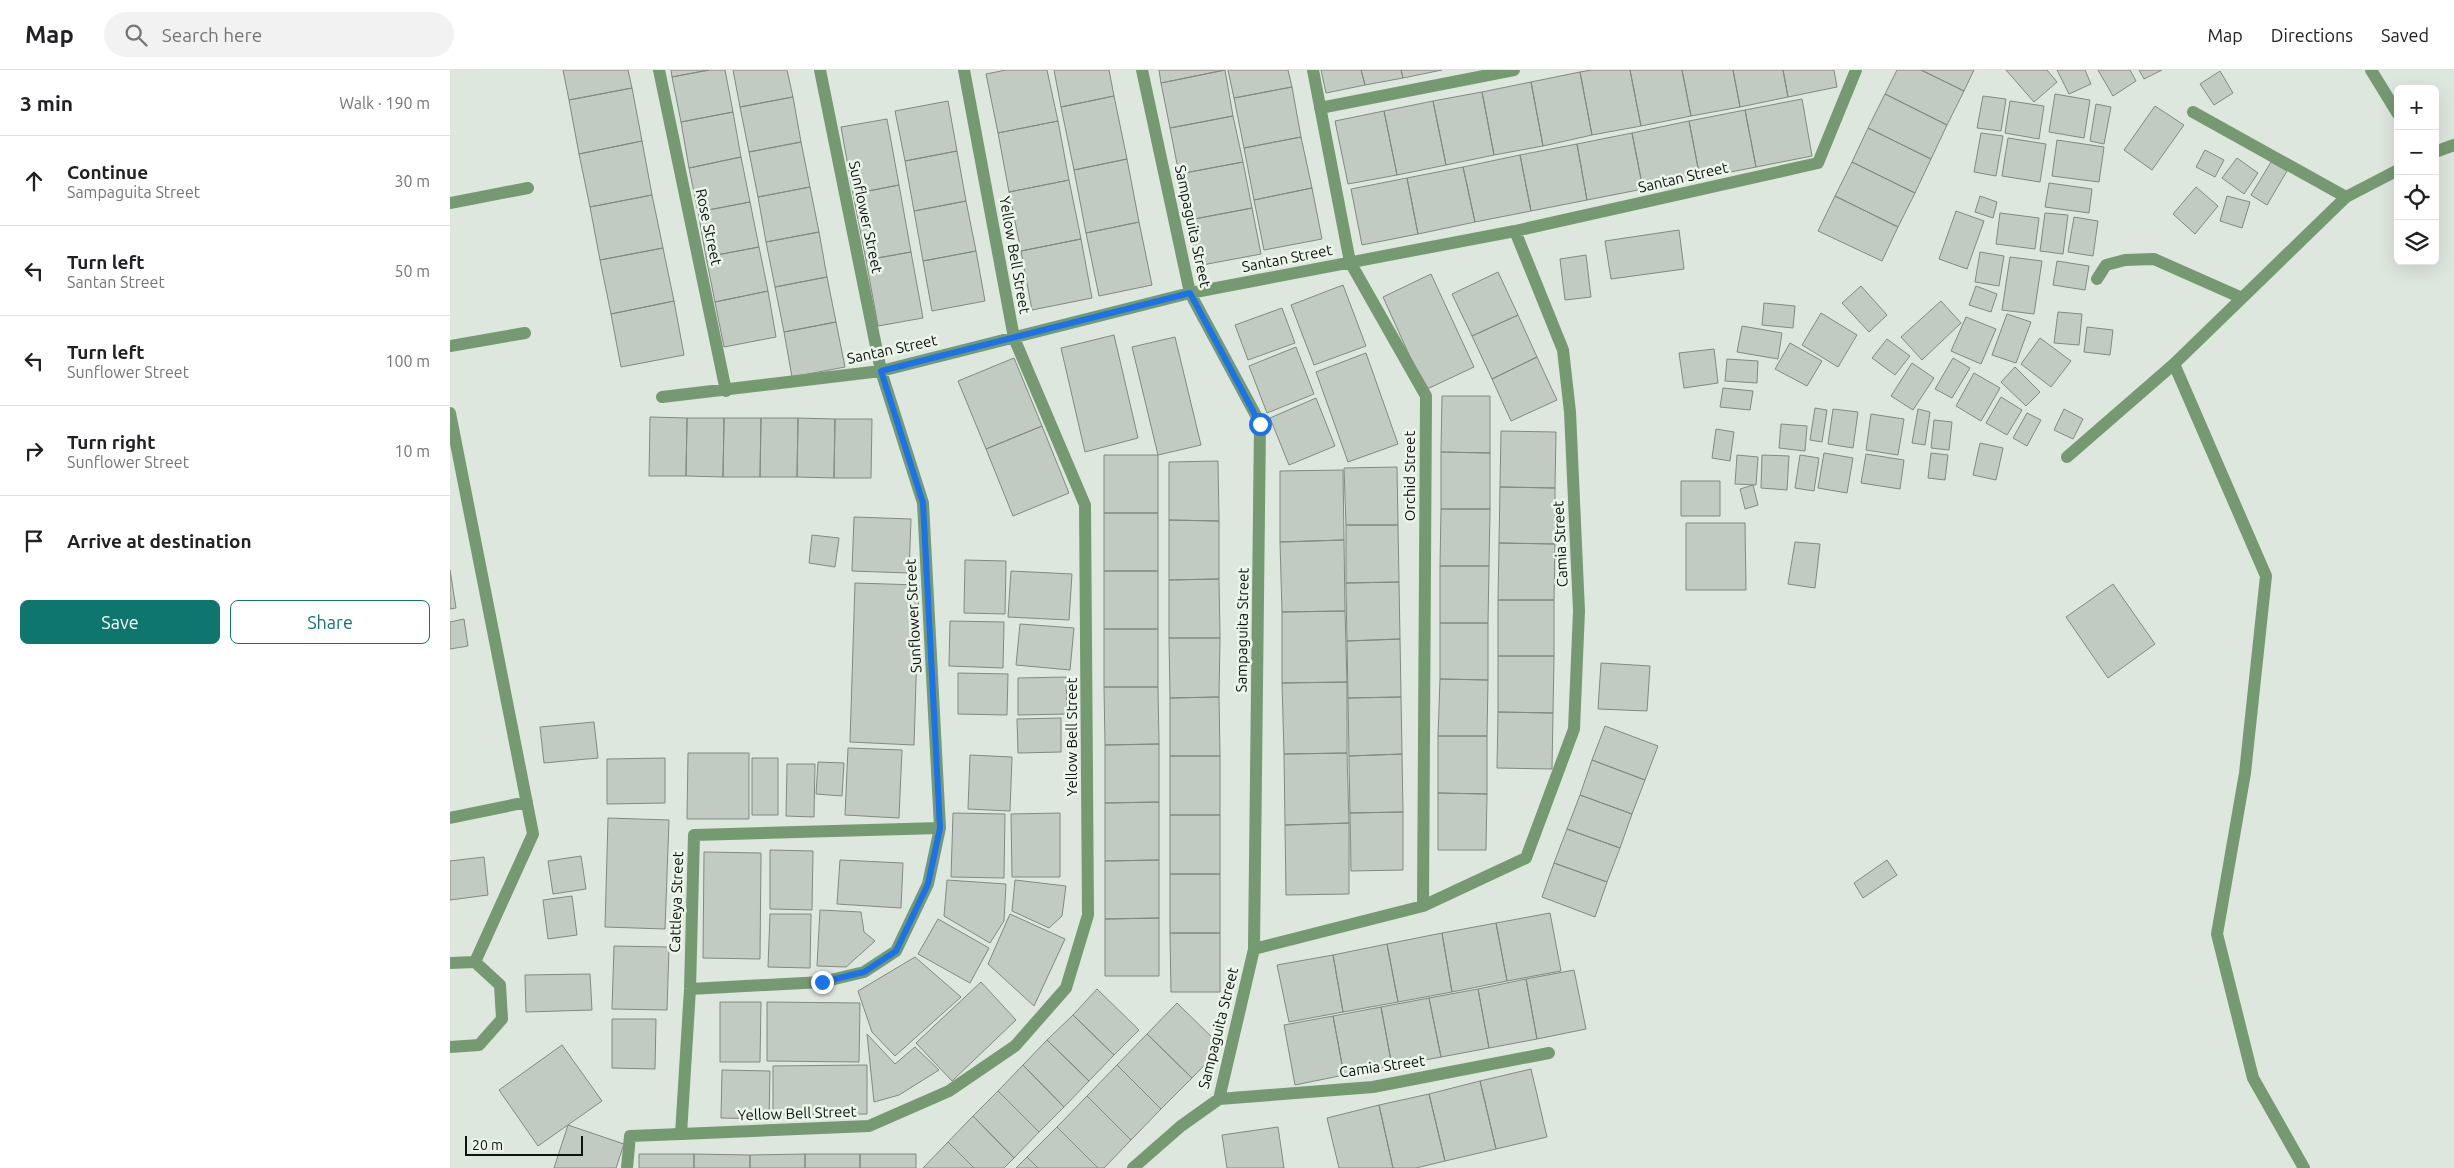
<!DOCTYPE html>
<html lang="en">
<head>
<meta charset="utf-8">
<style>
  :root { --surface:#fff; --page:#f2f2f2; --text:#202124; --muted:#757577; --line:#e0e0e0; --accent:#0f766e }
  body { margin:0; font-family:Ubuntu,sans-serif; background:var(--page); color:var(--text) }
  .controls { position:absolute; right:15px; top:15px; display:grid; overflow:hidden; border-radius:8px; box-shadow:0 5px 20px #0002 }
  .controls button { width:45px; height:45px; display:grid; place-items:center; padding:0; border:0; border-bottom:1px solid var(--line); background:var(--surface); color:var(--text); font:25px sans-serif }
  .scale { position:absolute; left:15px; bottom:12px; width:118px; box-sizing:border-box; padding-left:5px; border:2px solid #0f130f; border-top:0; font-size:14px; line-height:18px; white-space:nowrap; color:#0f130f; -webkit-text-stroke:4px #ebf5ea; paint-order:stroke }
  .stop { position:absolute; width:15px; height:15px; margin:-11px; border:4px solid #1a73e8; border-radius:50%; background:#fff }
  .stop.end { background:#1a73e8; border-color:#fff; box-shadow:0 1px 5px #0008 }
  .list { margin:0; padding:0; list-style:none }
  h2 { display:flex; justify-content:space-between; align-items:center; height:65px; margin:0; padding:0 20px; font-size:21px }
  h2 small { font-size:16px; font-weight:400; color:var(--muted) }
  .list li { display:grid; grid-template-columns:32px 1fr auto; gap:15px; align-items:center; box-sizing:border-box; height:90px; padding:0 20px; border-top:1px solid var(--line) }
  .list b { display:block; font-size:19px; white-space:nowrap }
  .list p { margin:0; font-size:16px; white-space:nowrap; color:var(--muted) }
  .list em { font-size:16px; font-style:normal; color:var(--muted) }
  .actions { display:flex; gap:10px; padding:15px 20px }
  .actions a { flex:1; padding:11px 0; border:1px solid var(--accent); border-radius:8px; text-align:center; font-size:18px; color:var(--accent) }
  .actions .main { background:var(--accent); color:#fff }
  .icon { flex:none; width:28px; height:28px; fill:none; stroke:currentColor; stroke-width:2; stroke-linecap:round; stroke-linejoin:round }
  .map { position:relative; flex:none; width:2004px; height:1098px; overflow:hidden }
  header { display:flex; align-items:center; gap:30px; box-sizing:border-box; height:70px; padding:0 25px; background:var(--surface); border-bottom:1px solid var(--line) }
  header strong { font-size:24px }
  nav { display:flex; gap:28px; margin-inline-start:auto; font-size:18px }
  .search { width:350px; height:45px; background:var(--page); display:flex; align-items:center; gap:12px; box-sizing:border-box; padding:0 18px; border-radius:28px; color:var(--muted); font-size:19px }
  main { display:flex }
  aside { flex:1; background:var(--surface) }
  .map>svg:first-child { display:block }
  .building { fill:#c2cbc1; stroke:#818a80 }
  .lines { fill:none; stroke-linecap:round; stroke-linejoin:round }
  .minor { stroke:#759a71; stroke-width:12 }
  .route { stroke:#1a73e8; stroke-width:6 }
  .labels { text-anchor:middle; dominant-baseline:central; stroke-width:5; stroke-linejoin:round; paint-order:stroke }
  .street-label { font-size:15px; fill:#0f130f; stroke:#ebf5ea }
</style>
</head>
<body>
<header>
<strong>Map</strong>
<div class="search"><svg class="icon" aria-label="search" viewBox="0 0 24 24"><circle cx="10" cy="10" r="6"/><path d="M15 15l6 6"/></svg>Search here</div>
<nav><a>Map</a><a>Directions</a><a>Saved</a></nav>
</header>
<main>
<aside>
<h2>3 min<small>Walk · 190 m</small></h2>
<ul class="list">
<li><svg class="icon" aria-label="ahead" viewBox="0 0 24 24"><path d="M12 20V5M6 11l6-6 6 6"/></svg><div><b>Continue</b><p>Sampaguita Street</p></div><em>30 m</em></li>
<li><svg class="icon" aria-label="left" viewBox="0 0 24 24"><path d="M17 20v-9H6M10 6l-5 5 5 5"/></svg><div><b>Turn left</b><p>Santan Street</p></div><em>50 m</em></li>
<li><svg class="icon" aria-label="left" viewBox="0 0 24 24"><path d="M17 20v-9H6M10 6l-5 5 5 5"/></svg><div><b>Turn left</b><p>Sunflower Street</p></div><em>100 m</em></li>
<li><svg class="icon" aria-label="right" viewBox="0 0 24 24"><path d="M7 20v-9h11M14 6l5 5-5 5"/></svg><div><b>Turn right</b><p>Sunflower Street</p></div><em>10 m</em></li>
<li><svg class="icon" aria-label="arrive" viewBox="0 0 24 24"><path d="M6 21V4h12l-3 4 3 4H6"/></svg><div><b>Arrive at destination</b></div></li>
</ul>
<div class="actions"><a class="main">Save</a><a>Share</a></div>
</aside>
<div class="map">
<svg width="2004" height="1098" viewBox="0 0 2004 1098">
  <rect width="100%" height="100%" fill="#dee7dd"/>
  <path class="building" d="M113 0H178L182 18 119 30Z
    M221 0H259L222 7Z
    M259 0H275L283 42 231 52 222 7Z
    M283 0H337L343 27 290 37Z
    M556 0H597L608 51 548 63 536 4Z
    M604 0H659L664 26 611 37Z
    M709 0H775L711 13Z
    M775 0 783 46 720 58 711 13Z
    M778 0H838L842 17 784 28Z
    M871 0H911L915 15 876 23Z
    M911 0H951L953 8 915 15Z
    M951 0H992L953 8Z
    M1142 0H1180L1191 56 1142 65 1130 2Z
    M1180 0H1232L1241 46 1191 56Z
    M1232 0H1283L1290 37 1241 46Z
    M1283 0H1333L1338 27 1290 37Z
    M1333 0H1384L1387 17 1338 27Z
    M1447 0H1471L1514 21 1497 55 1435 24Z
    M1471 0H1524L1514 21Z
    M1556 0H1597L1607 12 1584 32Z
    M1607 0H1635L1641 14 1619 24Z
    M1648 0H1680L1686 11 1663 26Z
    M1689 0H1712L1694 9Z
    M1770 1 1783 23 1764 35 1750 14Z
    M1130 2 1142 65 1093 76 1081 12Z
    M1081 12 1093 76 1044 85 1032 22Z
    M842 17 851 67 794 78 784 28Z
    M182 18 192 71 129 84 119 30Z
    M1032 22 1044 85 996 95 983 31Z
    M1435 24 1497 55 1481 89 1418 58Z
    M1605 24 1640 30 1634 68 1599 62Z
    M664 26 677 89 624 100 611 37Z
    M1533 26 1556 29 1551 61 1527 58Z
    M343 27 351 72 299 82 290 37Z
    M1352 29 1362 86 1306 97 1295 40Z
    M498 31 507 81 455 91 445 41Z
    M983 31 996 95 947 105 934 41Z
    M1560 31 1594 36 1589 69 1555 63Z
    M1646 34 1661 37 1654 74 1640 71Z
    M1705 36 1734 55 1702 100 1674 80Z
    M1295 40 1306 97 1250 108 1239 51Z
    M934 41 947 105 898 114 885 51Z
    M283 42 291 87 239 98 231 52Z
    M783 46 793 92 729 104 720 58Z
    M437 49 449 115 403 124 391 57Z
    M608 51 619 110 559 122 548 63Z
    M1239 51 1250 108 1193 119 1182 63Z
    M1418 58 1481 89 1465 123 1402 92Z
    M1182 63 1193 119 1137 130 1127 74Z
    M1531 63 1553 66 1546 106 1524 102Z
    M851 67 862 118 804 130 794 78Z
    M1558 68 1596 74 1590 112 1552 106Z
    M1607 70 1654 77 1649 112 1602 106Z
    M192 71 202 125 140 137 129 84Z
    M351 72 360 117 308 127 299 82Z
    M1127 74 1137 130 1081 141 1070 85Z
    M1755 80 1774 90 1765 107 1746 97Z
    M507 81 516 131 464 141 455 91Z
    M1070 85 1081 141 1025 152 1013 97Z
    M291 87 300 132 248 142 239 98Z
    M1787 88 1808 103 1794 124 1772 108Z
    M677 89 689 152 636 163 624 100Z
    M793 92 802 138 739 150 729 104Z
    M1402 92 1465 123 1448 157 1385 126Z
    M1821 92 1837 101 1817 135 1801 125Z
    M1013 97 1025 152 968 164 957 108Z
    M957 108 968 164 912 175 901 119Z
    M619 110 631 169 571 181 559 122Z
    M1599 113 1642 119 1639 143 1595 137Z
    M449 115 461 182 416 190 403 124Z
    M360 117 369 162 316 172 308 127Z
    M1746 117 1768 136 1745 164 1723 144Z
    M862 118 872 169 814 180 804 130Z
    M202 125 213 178 150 190 140 137Z
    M1385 126 1448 157 1432 191 1368 161Z
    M1530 126 1547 132 1543 148 1525 142Z
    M1777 126 1800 132 1792 158 1770 151Z
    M516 131 526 181 473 191 464 141Z
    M300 132 309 177 256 187 248 142Z
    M802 138 811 184 747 196 739 150Z
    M1506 141 1534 151 1517 199 1489 189Z
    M1550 143 1589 148 1585 179 1546 174Z
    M1595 143 1618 145 1613 184 1590 181Z
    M1624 147 1648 151 1643 186 1618 182Z
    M689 152 702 215 649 226 636 163Z
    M1229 160 1234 199 1161 209 1155 171Z
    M369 162 377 207 325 217 316 172Z
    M631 169 642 228 582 240 571 181Z
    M309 177 318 221 265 232 256 187Z
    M213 178 224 231 161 244 150 190Z
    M526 181 535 231 482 241 473 191Z
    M461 182 473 248 428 256 416 190Z
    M1530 182 1554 186 1549 216 1525 212Z
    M1136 185 1141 227 1115 230 1110 189Z
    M1560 187 1592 191 1584 244 1552 240Z
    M1607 191 1639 196 1635 220 1603 215Z
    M1048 202 1068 245 1022 266 1002 224Z
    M981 204 1024 297 975 320 933 227Z
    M377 207 386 252 334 262 325 217Z
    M893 215 916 276 864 295 841 235Z
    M1411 216 1437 245 1419 262 1392 233Z
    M1526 216 1547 224 1541 242 1519 235Z
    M318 221 326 267 274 277 265 232Z
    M224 231 234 285 171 297 161 244Z
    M1491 231 1511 253 1472 290 1451 267Z
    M1314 233 1345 236 1343 258 1312 255Z
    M832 238 845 273 798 290 785 255Z
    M1608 242 1632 244 1629 275 1604 273Z
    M1371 243 1407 265 1388 297 1352 275Z
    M1557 244 1581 252 1566 293 1542 285Z
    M1068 245 1087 287 1042 309 1022 266Z
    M1516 247 1546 259 1531 294 1501 281Z
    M386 252 395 297 342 307 334 262Z
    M1292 256 1332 263 1328 289 1287 282Z
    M1637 257 1663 260 1660 285 1634 282Z
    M664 265 688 368 635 382 611 278Z
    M725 267 751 375 708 385 682 277Z
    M1590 268 1621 291 1601 317 1571 294Z
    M1437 269 1460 286 1445 305 1422 288Z
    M1340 273 1372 291 1357 316 1325 299Z
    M846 277 864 324 817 343 799 296Z
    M1264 279 1268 313 1234 318 1229 283Z
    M916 283 948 374 898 392 866 302Z
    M1087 287 1107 330 1061 351 1042 309Z
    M564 288 592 356 536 379 508 311Z
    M1503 288 1520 298 1502 328 1485 319Z
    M1277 289 1308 291 1307 313 1275 311Z
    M1462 293 1484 308 1463 340 1441 326Z
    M1565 297 1590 322 1576 336 1551 312Z
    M1524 303 1550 318 1531 351 1506 336Z
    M1273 318 1303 321 1300 340 1270 337Z
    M992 326H1040V383L991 382Z
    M1551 327 1572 340 1557 365 1536 353Z
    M866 328 885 376 839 395 820 348Z
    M1365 338 1377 340 1372 372 1360 370Z
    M1383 339 1408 342 1403 378 1378 374Z
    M1468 339 1480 342 1475 375 1462 373Z
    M1614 339 1633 349 1623 369 1604 360Z
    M1577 343 1591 350 1577 376 1563 368Z
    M1421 344 1454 349 1448 385 1416 380Z
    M200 347 237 348 236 406H199Z
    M237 348H274L273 407 236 406Z
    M274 348H311L310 407H273Z
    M311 348H348L347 407H310Z
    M348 348 385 349 384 408 347 407Z
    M385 349H422L421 408H384Z
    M1484 350 1502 352 1499 380 1481 378Z
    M1331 354 1357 356 1355 381 1329 378Z
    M592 356 619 423 563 446 536 379Z
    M1266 359 1284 362 1280 391 1262 388Z
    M1051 361 1106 362 1105 418 1050 417Z
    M1530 373 1553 378 1546 410 1523 405Z
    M991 382 1040 383V439H991Z
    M1374 383 1403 388 1397 423 1368 418Z
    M1481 383 1498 385 1495 410 1478 408Z
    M1416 384 1454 390 1450 419 1411 413Z
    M654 385H708V443H654Z
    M1287 385 1308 387 1306 415 1285 414Z
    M1312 385 1339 386 1337 420 1311 418Z
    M1350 385 1369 388 1364 421 1345 418Z
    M768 391 769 451 719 450V392Z
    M947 397 948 455H896L894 398Z
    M893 400 894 470 830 472V401Z
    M1231 411H1270V446H1231Z
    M1303 415 1308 435 1295 439 1290 419Z
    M1050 417 1105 418V474L1049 473Z
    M991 439H1040L1039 496H990Z
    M654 443H708V501H654Z
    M404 447 461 449 459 503 402 501Z
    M719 450 769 451V509L719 510Z
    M1236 453H1295L1296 520H1236Z
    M896 455H948L949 512 896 513Z
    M362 465 389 468 385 497 359 493Z
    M894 470 895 541 832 542 830 472Z
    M1345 472 1370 474 1365 518 1338 514Z
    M1049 473 1105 474 1104 530H1048Z
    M515 490 556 491 555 544 514 543Z
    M990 496H1039L1038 553H990Z
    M0 500 6 538 0 539Z
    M561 501 622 504 619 550 558 547Z
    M654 501H708V559H654Z
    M769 509 770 568H719V510Z
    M949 512 950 569 897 571 896 513Z
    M405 513 469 515 464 675 400 672Z
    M1663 514 1705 574 1658 608 1616 547Z
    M1048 530H1104V586H1048Z
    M895 541 897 612 832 613V542Z
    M14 549 18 576 0 579V552Z
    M500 551 554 552 553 598 499 596Z
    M990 553H1038V610L990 609Z
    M570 554 624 558 620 600 566 595Z
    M654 559H708V617H654Z
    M719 568H770L769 627 720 628Z
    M950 569 951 627 898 628 897 571Z
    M1048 586H1104L1103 643 1048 642Z
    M1151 593 1200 596 1197 641 1148 639Z
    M508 603 558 604 557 645 508 644Z
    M616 607 617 644 568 645V608Z
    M990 609 1038 610 1037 666H988Z
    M897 612V683L834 684 832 613Z
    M654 617H708L709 674 655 675Z
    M769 627 770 686H720V628Z
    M951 627 952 684 899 686 898 628Z
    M1048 642 1103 643 1102 699 1047 698Z
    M611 648V682L568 683 567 649Z
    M144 652 148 688 94 693 90 657Z
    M1155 656 1208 676 1195 710 1142 690Z
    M988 666H1037V724L988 723Z
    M709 674V732L655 733V675Z
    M398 678 452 680 449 748 395 745Z
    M238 683H299V749H237Z
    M897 683 899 753 835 755 834 684Z
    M952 684 953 742 900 743 899 686Z
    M520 685 562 687 560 741 518 739Z
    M720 686H770V745H720Z
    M215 688V733L157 734V689Z
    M302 688H328V745H302Z
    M1142 690 1195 710 1182 744 1130 725Z
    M368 692 394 693 392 726 366 724Z
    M337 694H365L364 747 336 746Z
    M988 723 1037 724 1036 780H988Z
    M1130 725 1182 744 1170 778 1117 759Z
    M709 732V790L655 791V733Z
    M953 742V800L901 801 900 743Z
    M503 743 555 744 554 808 501 807Z
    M610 743V807H562L561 744Z
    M720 745H770V804H720Z
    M158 748 219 750 215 859 155 857Z
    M899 753V824L836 825 835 755Z
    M1117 759 1170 778 1157 812 1104 793Z
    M320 780 363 781 362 840 320 839Z
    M254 782 311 783 310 889 253 888Z
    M131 786 136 819 103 824 98 791Z
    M34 787 38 825 0 830V791Z
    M390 790 453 793 451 838 387 834Z
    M709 790V848L655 849V791Z
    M1437 790 1447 805 1413 828 1404 813Z
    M1104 793 1157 812 1145 847 1092 827Z
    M720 804H770V863H720Z
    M497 810 556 814 554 851 540 873 494 846Z
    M565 810 616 816 612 846 599 858 562 841Z
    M122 826 127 865 98 869 93 830Z
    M370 840 411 842 414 862 425 871 396 897 367 896Z
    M1100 843 1111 901 1057 911 1046 853Z
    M320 844H361L360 898 318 897Z
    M560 844 615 869 584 936 538 894Z
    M709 848V906H655V849Z
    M488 849 539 878 520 913 468 884Z
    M1046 853 1057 911 1002 922 992 863Z
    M720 863H770V922H721Z
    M992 863 1002 922 948 932 937 874Z
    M937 874 948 932 893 942 883 885Z
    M164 876 219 877 217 940 162 939Z
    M883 885 893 942 839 952 827 895Z
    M465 887 511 927 445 986 422 962 408 921Z
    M1124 900 1136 959 1087 969 1076 909Z
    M140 904 142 940 76 942 75 905Z
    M1076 909 1087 969 1039 978 1028 919Z
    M531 912 566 950 502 1011 466 973Z
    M647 919 689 960 664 985 623 945Z
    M1028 919 1039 978 991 987 979 928Z
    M979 928 991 987 942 996 931 937Z
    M270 932H311L310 992H270Z
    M317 932 410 933 409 992 317 991Z
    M727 933 772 977 742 1008 697 964Z
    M931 937 942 996 894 1005 883 946Z
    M623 945 664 985 639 1011 597 970Z
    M883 946 894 1005 845 1015 834 955Z
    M162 949H206L205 999 162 998Z
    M417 964 445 994 465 977 489 1000 449 1025 424 1032Z
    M697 964 742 1008 711 1039 667 995Z
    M597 970 639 1011 614 1037 573 995Z
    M112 975 152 1031 88 1076 49 1020Z
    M417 995V1044L323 1045V996Z
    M573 995 614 1037 589 1062 548 1021Z
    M667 995 711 1039 681 1070 637 1026Z
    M1081 999 1097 1067 1046 1079 1030 1011Z
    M272 1000 320 1001 319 1049 271 1048Z
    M1030 1011 1046 1079 995 1091 979 1024Z
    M548 1021 589 1062 564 1088 523 1046Z
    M979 1024 995 1091 966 1098H943L929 1035Z
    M637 1026 681 1070 654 1098H648L607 1057Z
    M929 1035 943 1098H889L877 1048Z
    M523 1046 564 1088 554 1098H524L498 1072Z
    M118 1055 174 1074 166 1098H104Z
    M607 1057 648 1098H588L577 1087Z
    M828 1057 834 1098H777L772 1065Z
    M498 1072 524 1098H473Z
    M189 1084H244V1098H189Z
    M244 1084 300 1085V1098H244Z
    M355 1084V1098H300V1085Z
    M355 1084H410V1098H355Z
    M410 1084H466V1098H410Z
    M577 1087 588 1098H566Z"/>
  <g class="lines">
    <path class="minor" d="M209 0 276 321
      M863 0 900 192 976 326 973 836
      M1921 0 1948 44
      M870 38 1064 0
      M1743 42 1896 127
      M1985 82 2004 75
      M0 133 78 118
      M1647 209 1656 195 1675 190 1704 189 1792 228
      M0 276 75 263
      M1724 294 1816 506 1795 703 1767 864 1803 1008 1854 1098
      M212 327 431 301 740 223 1065 161 1368 93 1406 0
      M0 343 83 764 25 892
      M1617 387 1724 294 1896 127 1948 100
      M0 748 77 732
      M804 879 973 836 1076 788 1124 659 1129 541 1120 342 1113 280 1065 161
      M0 893 25 892 50 915 52 949 29 975 0 977
      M240 919 372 912 414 902 446 881 478 814 490 758 473 433 431 301 370 0
      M769 1029 923 1017 1099 983
      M231 1064 419 1056 499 1021 565 976 616 918 638 845 635 435 564 268 514 0
      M177 1098 180 1066 231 1064 240 919 244 765 490 758
      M683 1098 731 1056 769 1029 804 879 810 353 740 223 692 0"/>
  </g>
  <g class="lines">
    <path class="route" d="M372 912 414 902 446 881 478 814 490 758 473 433 431 301 740 223 810 354"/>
  </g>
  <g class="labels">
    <g class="street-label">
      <text transform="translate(1233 107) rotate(-13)">Santan Street</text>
      <text transform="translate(416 147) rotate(78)">Sunflower Street</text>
      <text transform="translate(743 156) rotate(78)">Sampaguita Street</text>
      <text transform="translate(259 157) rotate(78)">Rose Street</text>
      <text transform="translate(565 185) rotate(80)">Yellow Bell Street</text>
      <text transform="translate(837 188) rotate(-11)">Santan Street</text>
      <text transform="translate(442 279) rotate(-12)">Santan Street</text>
      <text transform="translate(959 406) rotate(-90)">Orchid Street</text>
      <text transform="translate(1110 474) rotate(-93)">Camia Street</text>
      <text transform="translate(463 546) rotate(-93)">Sunflower Street</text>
      <text transform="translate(792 560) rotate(-89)">Sampaguita Street</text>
      <text transform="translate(621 667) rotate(-90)">Yellow Bell Street</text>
      <text transform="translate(226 832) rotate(-88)">Cattleya Street</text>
      <text transform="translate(768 958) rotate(-76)">Sampaguita Street</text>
      <text transform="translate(932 996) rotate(-8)">Camia Street</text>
      <text transform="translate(347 1043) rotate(-2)">Yellow Bell Street</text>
    </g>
  </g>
</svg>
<div class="controls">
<button>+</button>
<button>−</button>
<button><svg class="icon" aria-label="locate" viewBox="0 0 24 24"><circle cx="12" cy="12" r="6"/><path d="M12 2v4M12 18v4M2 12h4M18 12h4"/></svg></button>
<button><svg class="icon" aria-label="layers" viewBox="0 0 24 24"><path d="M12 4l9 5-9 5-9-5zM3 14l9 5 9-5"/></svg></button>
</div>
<div class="scale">20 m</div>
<div class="stop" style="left:810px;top:354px"></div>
<div class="stop end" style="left:372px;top:912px"></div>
</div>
</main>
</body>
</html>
